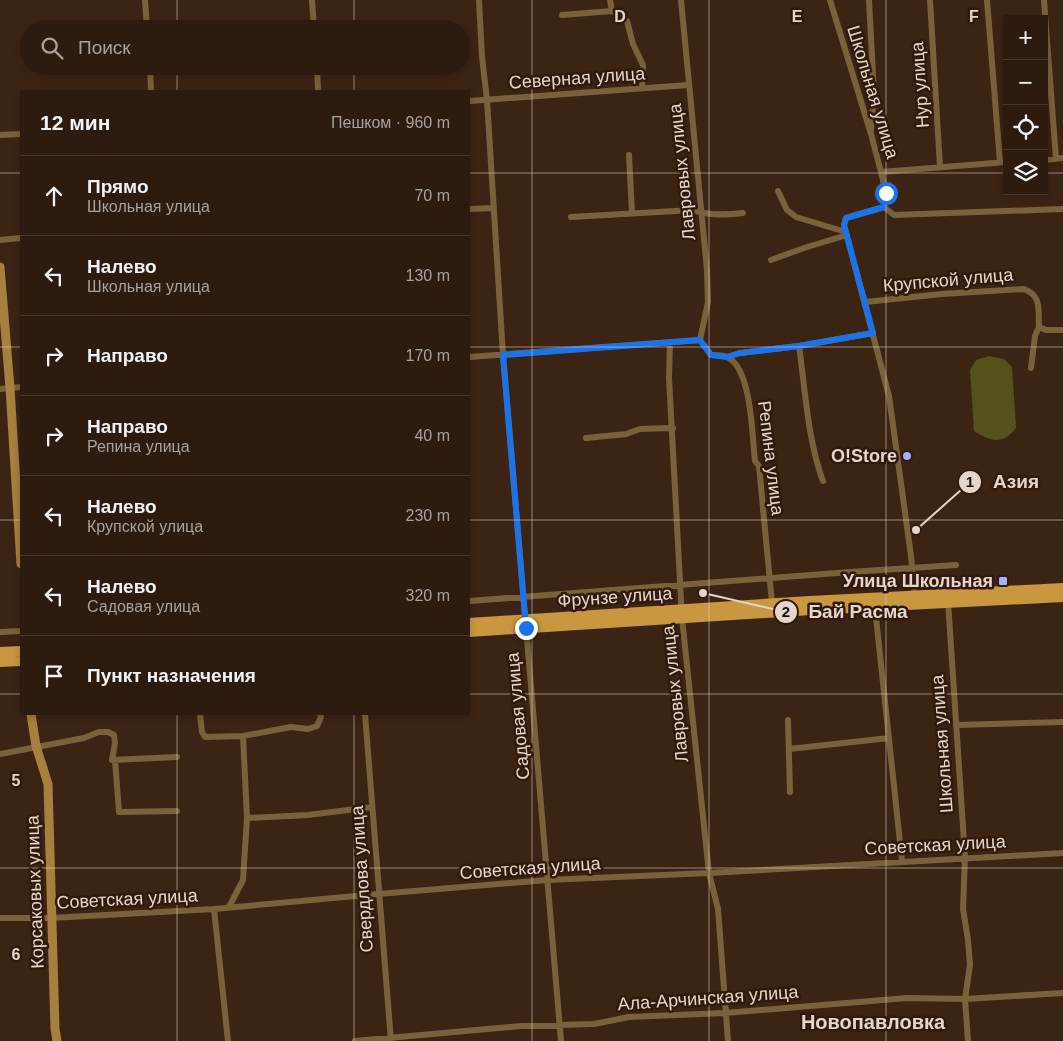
<!DOCTYPE html>
<html lang="ru">
<head>
<meta charset="utf-8">
<style>
  :root { --surface:#2d1b10; --page:#39281e; --text:#f1f3f6; --muted:#a7a19f; --line:#483930 }
  body { margin:0; font-family:Arial,sans-serif; background:var(--page); color:var(--text) }
  .controls { position:absolute; right:15px; top:15px; display:grid; overflow:hidden; border-radius:0px; box-shadow:0 2px 8px #0003 }
  .controls button { width:45px; height:45px; display:grid; place-items:center; padding:0; border:0; border-bottom:1px solid var(--line); background:var(--surface); color:var(--text); font:25px sans-serif }
  .stop { position:absolute; width:15px; height:15px; margin:-11px; border:4px solid #1a73e8; border-radius:50%; background:#fff }
  .stop.end { background:#1a73e8; border-color:#fff; box-shadow:0 1px 5px #0008 }
  .list { margin:0; padding:0; list-style:none }
  h2 { display:flex; justify-content:space-between; align-items:center; height:65px; margin:0; padding:0 20px; font-size:21px }
  h2 small { font-size:16px; font-weight:400; color:var(--muted) }
  .list li { display:grid; grid-template-columns:32px 1fr auto; gap:15px; align-items:center; box-sizing:border-box; height:80px; padding:0 20px; border-top:1px solid var(--line) }
  .list b { display:block; font-size:19px; white-space:nowrap }
  .list p { margin:0; font-size:16px; white-space:nowrap; color:var(--muted) }
  .list em { font-size:16px; font-style:normal; color:var(--muted) }
  .icon { flex:none; width:28px; height:28px; fill:none; stroke:currentColor; stroke-width:2; stroke-linecap:round; stroke-linejoin:round }
  .map { position:relative; flex:none; width:1063px; height:1041px; overflow:hidden }
  .search { position:absolute; background:var(--surface); box-shadow:0 2px 8px #0003; left:20px; top:20px; width:450px; height:55px; display:flex; align-items:center; gap:12px; box-sizing:border-box; padding:0 18px; border-radius:28px; color:var(--muted); font-size:19px }
  .panel { position:absolute; background:var(--surface); box-shadow:0 2px 8px #0003; left:20px; top:90px; width:450px; height:625px; border-radius:0px }
  .map>svg:first-child { display:block }
  .green { fill:#54521c }
  .lines { fill:none; stroke-linecap:round; stroke-linejoin:round }
  .street { stroke:#79623b; stroke-width:6 }
  .secondary { stroke:#a6803e; stroke-width:9 }
  .primary { stroke:#c8973f; stroke-width:10 }
  .route { stroke:#1a73e8; stroke-width:6 }
  .grid { fill:none; stroke:#e5d5cb; stroke-width:1; stroke-opacity:0.55 }
  .poi-dot { fill:#a5b1fc; stroke:#311a0c; stroke-width:2 }
  .labels { text-anchor:middle; dominant-baseline:central; stroke-width:5; stroke-linejoin:round; paint-order:stroke }
  .street-label { font-size:18px; fill:#e5d5cb; stroke:#311a0c }
  .poi-label { font-size:18px; font-weight:bold; fill:#e5d5cb; stroke:#311a0c; text-anchor:end }
  .quarter-label { font-size:20px; font-weight:bold; fill:#e5d5cb; stroke:#311a0c }
  .grid-label { font-size:16px; text-anchor:middle; font-weight:bold; fill:#e5d5cb; stroke:#311a0c; stroke-width:5; stroke-linejoin:round; paint-order:stroke }
  .leader { fill:none; stroke:#e5d5cb; stroke-width:2 }
  .callout-dot { fill:#e5d5cb; stroke:#311a0c; stroke-width:2 }
  .mark-label { font-size:15px; text-anchor:middle; font-weight:bold; fill:#111 }
  .callout-label { font-size:19px; text-anchor:middle; font-weight:bold; fill:#e5d5cb; stroke:#311a0c; stroke-width:5; stroke-linejoin:round; paint-order:stroke }
</style>
</head>
<body>
<div class="map">
<svg width="1063" height="1041" viewBox="0 0 1063 1041">
  <rect width="100%" height="100%" fill="#3c2415"/>
  <path class="green" d="M989 356 1004 359 1012 367 1016 428C1002 445 992 442 974 431L970 370 976 360Z"/>
  <g class="lines">
    <path class="street" d="M145 0 147 29
      M312 0 314 29
      M479 0 482 57 487 100 503 355 561 1041
      M610 0 612 11 627 21 633 44 643 65 642 88
      M681 0 707 270 708 302 700 340
      M830 0 871 134 881 172 886 193 884 207 846 218 844 225 889 396 911 556 915 599
      M869 0 874 94 871 130
      M930 0 940 167
      M987 0 1000 162
      M1044 0 1056 159
      M562 15 612 11
      M150 66 151 91
      M317 66 318 91
      M469 101 688 85
      M0 135 21 134
      M629 155 632 213
      M1044 160 1063 158
      M881 172 1007 162
      M778 191 787 210 796 217 846 232
      M884 207 894 215 1063 209
      M469 209 494 208
      M571 217 693 210C709 216 726 215 743 213
      M0 240 21 238
      M771 260 804 248 847 235
      M865 302 942 294 1024 289C1042 296 1038 309 1039 327L1046 330H1063
      M700 340 711 355C716 355 723 355 727 357 752 368 752 437 755 461L759 466 772 603
      M670 342 669 378 682 618 709 873 718 909 728 1041
      M799 346C805 388 808 442 823 481
      M469 357 700 340
      M727 357 740 353 799 346 873 333
      M1031 368 1035 336 1039 327
      M0 389 21 387
      M586 438 626 434 640 429 673 428
      M469 601 850 572 956 565
      M948 601 965 857 963 909 968 940 970 965 965 999 968 1041
      M875 608 902 861
      M0 632 21 631
      M200 714 202 732 205 737 243 736 291 727 308 729 317 726 321 717 320 714
      M365 714 391 1041
      M788 720 790 792
      M956 725 1063 722
      M789 749 889 738
      M0 754 84 738 99 732H108L114 735 115 743 112 760 177 757
      M115 760 119 812 177 811
      M247 818 308 815 372 807
      M229 907 243 880 247 818 243 736
      M214 909 228 1041
      M0 918H51L214 909 378 894 547 880 709 873 1063 853
      M355 1041 521 1026 594 1024 629 1017 725 1013 907 998 965 999 1063 993"/>
    <path class="secondary" d="M0 267 10 388 21 564
      M31 714 36 746 48 784 55 1029 57 1041"/>
    <path class="primary" d="M469 623 810 601 1063 588
      M469 632 811 610 1063 597
      M0 652 21 651
      M0 662 21 661"/>
  </g>
  <g class="lines">
    <path class="route" d="M526 628 503 355 700 340 711 355 727 357 740 353 799 346 873 333 844 225 846 218 884 207 886 193"/>
  </g>
  <path class="grid" d="M177 0V29M354 0V29M532 0V1041M709 0V1041M886 0V1041M177 66V91M354 66V91M0 173H21M469 173H1007M1044 173H1063M0 347H21M469 347H1063M0 520H21M469 520H1063M0 694H21M469 694H1063M177 714V1041M354 714V1041M0 868H1063"/>
  <g class="poi-dot">
    <circle cx="907" cy="456" r="5"/>
    <rect x="998" y="576" width="10" height="10" rx="2.5"/>
  </g>
  <g class="labels">
    <g class="street-label">
      <text transform="translate(577 78) rotate(-4)">Северная улица</text>
      <text transform="translate(920 85) rotate(-94)">Нур улица</text>
      <text transform="translate(873 92) rotate(73)">Школьная улица</text>
      <text transform="translate(682 172) rotate(-96)">Лавровых улица</text>
      <text transform="translate(948 280) rotate(-5)">Крупской улица</text>
      <text transform="translate(771 458) rotate(83)">Репина улица</text>
      <text transform="translate(615 597) rotate(-4)">Фрунзе улица</text>
      <text transform="translate(675 694) rotate(-96)">Лавровых улица</text>
      <text transform="translate(518 716) rotate(-95)">Садовая улица</text>
      <text transform="translate(942 744) rotate(-94)">Школьная улица</text>
      <text transform="translate(935 845) rotate(-3)">Советская улица</text>
      <text transform="translate(530 868) rotate(-4)">Советская улица</text>
      <text transform="translate(362 879) rotate(-94)">Свердлова улица</text>
      <text transform="translate(35 892) rotate(-92)">Корсаковых улица</text>
      <text transform="translate(127 899) rotate(-3)">Советская улица</text>
      <text transform="translate(708 998) rotate(-4)">Ала-Арчинская улица</text>
    </g>
    <g class="poi-label">
      <text x="897" y="456">O!Store</text>
      <text x="993" y="581">Улица Школьная</text>
    </g>
    <g class="quarter-label">
      <text x="873" y="1022">Новопавловка</text>
    </g>
  </g>
  <g class="grid-label">
    <text x="620" y="22">D</text>
    <text x="797" y="22">E</text>
    <text x="974" y="22">F</text>
    <text x="16" y="786">5</text>
    <text x="16" y="960">6</text>
  </g>
  <path class="leader" d="M916 530L970 482M703 593L786 612"/>
  <g class="callout-dot">
    <circle cx="916" cy="530" r="5"/>
    <circle cx="703" cy="593" r="5"/>
    <circle cx="970" cy="482" r="12"/>
    <circle cx="786" cy="612" r="12"/>
  </g>
  <g class="mark-label">
    <text x="970" y="487">1</text>
    <text x="786" y="617">2</text>
  </g>
  <g class="callout-label">
    <text x="1016" y="488">Азия</text>
    <text x="858" y="618">Бай Расма</text>
  </g>
</svg>
<div class="controls">
<button>+</button>
<button>−</button>
<button><svg class="icon" aria-label="locate" viewBox="0 0 24 24"><circle cx="12" cy="12" r="6"/><path d="M12 2v4M12 18v4M2 12h4M18 12h4"/></svg></button>
<button><svg class="icon" aria-label="layers" viewBox="0 0 24 24"><path d="M12 4l9 5-9 5-9-5zM3 14l9 5 9-5"/></svg></button>
</div>
<div class="stop" style="left:886px;top:193px"></div>
<div class="stop end" style="left:526px;top:628px"></div>
<div class="search"><svg class="icon" aria-label="search" viewBox="0 0 24 24"><circle cx="10" cy="10" r="6"/><path d="M15 15l6 6"/></svg>Поиск</div>
<section class="panel">
<h2>12 мин<small>Пешком · 960 m</small></h2>
<ul class="list">
<li><svg class="icon" aria-label="ahead" viewBox="0 0 24 24"><path d="M12 20V5M6 11l6-6 6 6"/></svg><div><b>Прямо</b><p>Школьная улица</p></div><em>70 m</em></li>
<li><svg class="icon" aria-label="left" viewBox="0 0 24 24"><path d="M17 20v-9H6M10 6l-5 5 5 5"/></svg><div><b>Налево</b><p>Школьная улица</p></div><em>130 m</em></li>
<li><svg class="icon" aria-label="right" viewBox="0 0 24 24"><path d="M7 20v-9h11M14 6l5 5-5 5"/></svg><div><b>Направо</b></div><em>170 m</em></li>
<li><svg class="icon" aria-label="right" viewBox="0 0 24 24"><path d="M7 20v-9h11M14 6l5 5-5 5"/></svg><div><b>Направо</b><p>Репина улица</p></div><em>40 m</em></li>
<li><svg class="icon" aria-label="left" viewBox="0 0 24 24"><path d="M17 20v-9H6M10 6l-5 5 5 5"/></svg><div><b>Налево</b><p>Крупской улица</p></div><em>230 m</em></li>
<li><svg class="icon" aria-label="left" viewBox="0 0 24 24"><path d="M17 20v-9H6M10 6l-5 5 5 5"/></svg><div><b>Налево</b><p>Садовая улица</p></div><em>320 m</em></li>
<li><svg class="icon" aria-label="arrive" viewBox="0 0 24 24"><path d="M6 21V4h12l-3 4 3 4H6"/></svg><div><b>Пункт назначения</b></div></li>
</ul>
</section>
</div>
</body>
</html>
